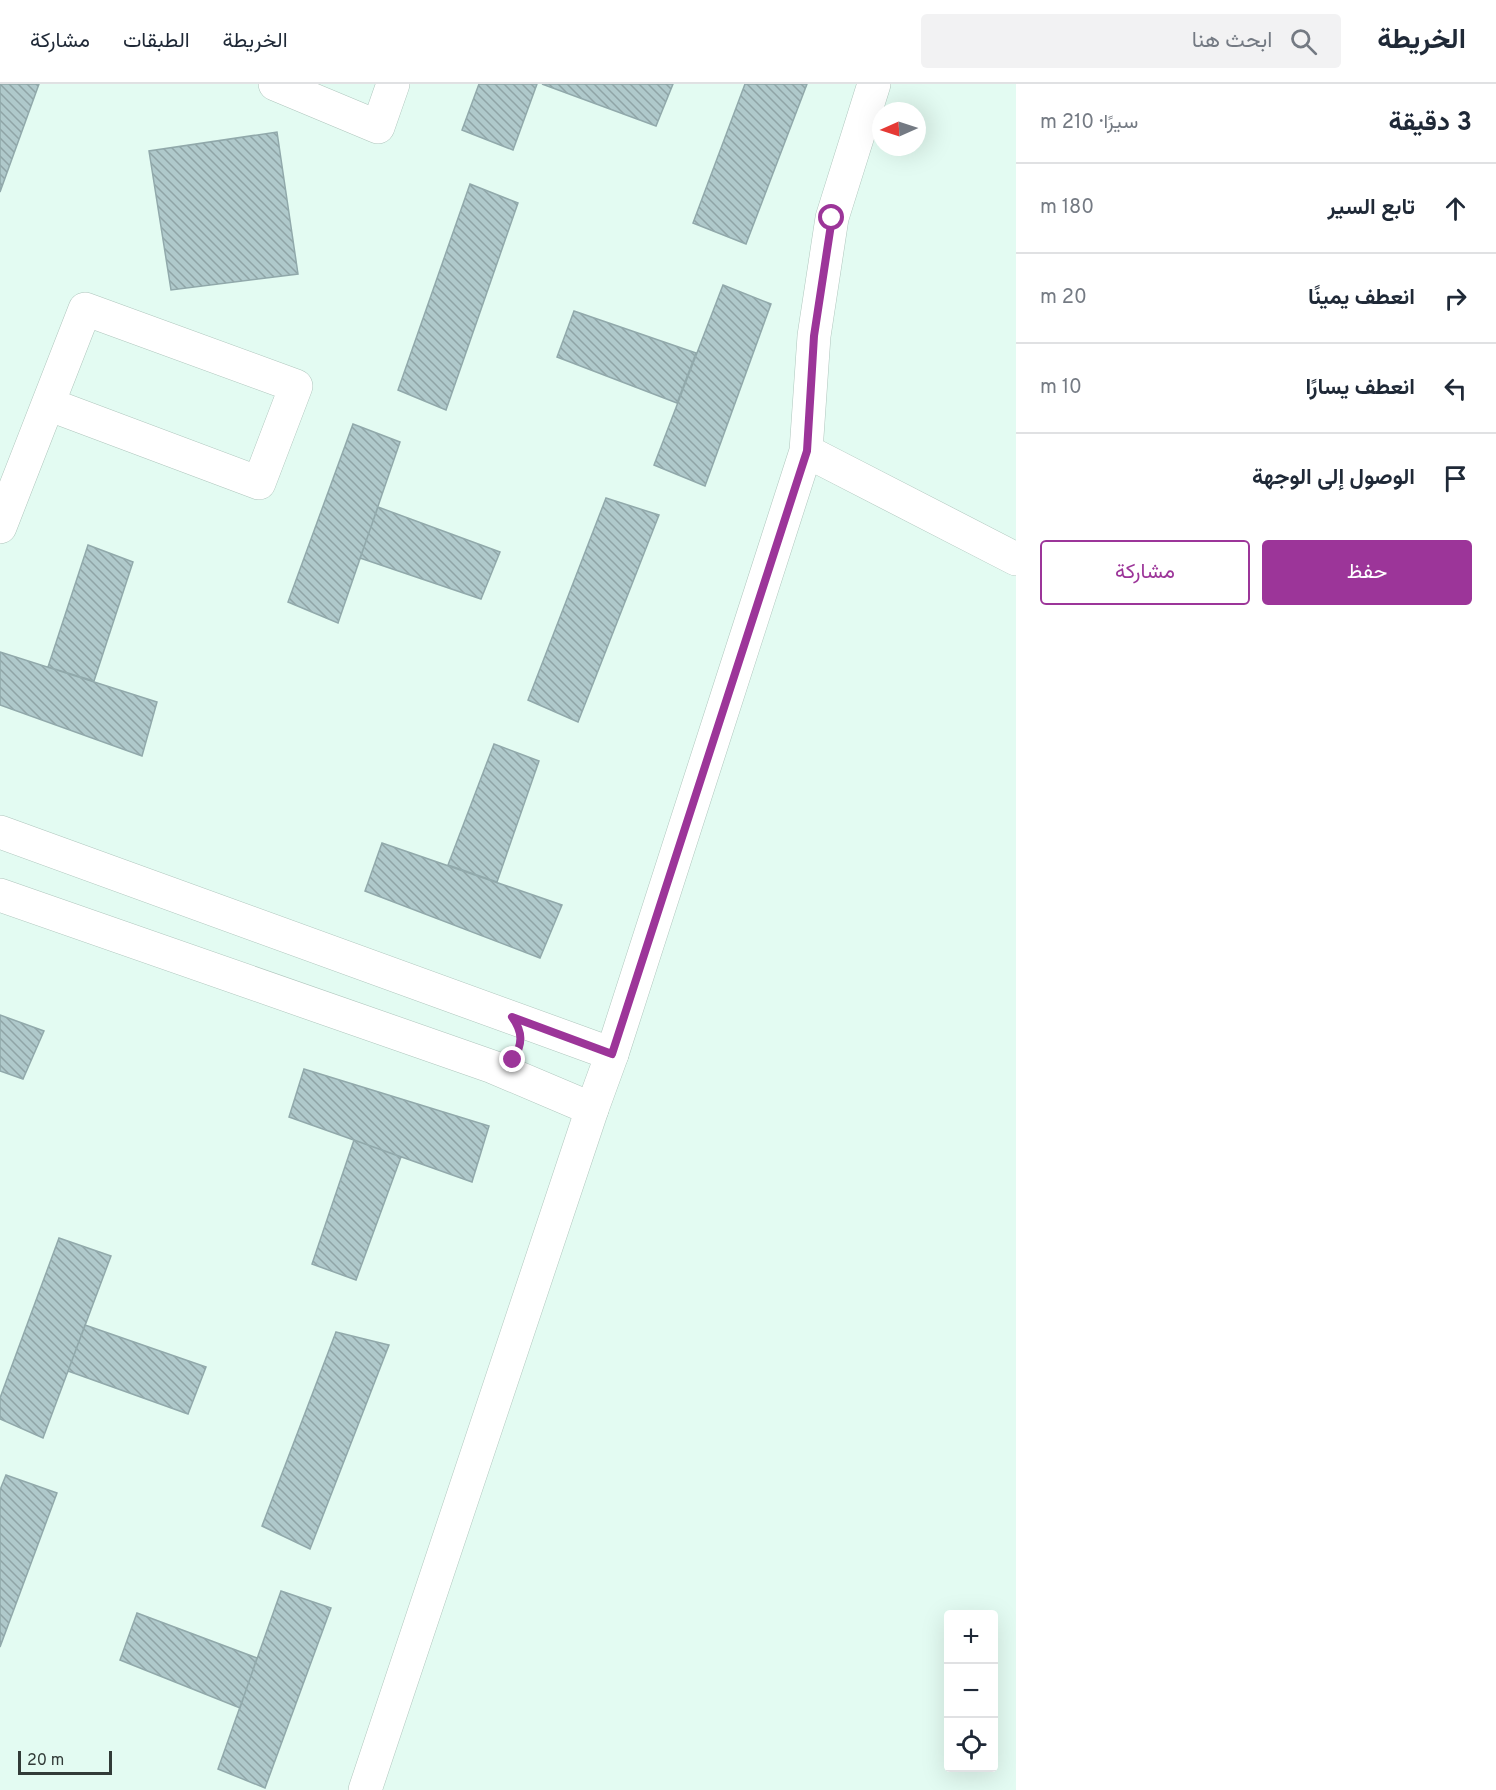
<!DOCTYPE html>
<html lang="ar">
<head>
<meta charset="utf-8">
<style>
  :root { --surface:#fff; --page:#f2f2f3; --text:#1f2937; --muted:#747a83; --line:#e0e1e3; --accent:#9c3599 }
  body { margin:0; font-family:Overpass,Vazirmatn,sans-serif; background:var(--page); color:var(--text); direction:rtl }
  .controls { position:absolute; right:18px; bottom:18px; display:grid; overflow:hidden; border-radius:6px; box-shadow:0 6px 24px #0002 }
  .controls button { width:54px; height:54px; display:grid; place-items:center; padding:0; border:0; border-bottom:2px solid var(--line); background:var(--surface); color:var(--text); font:30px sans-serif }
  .compass { position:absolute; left:872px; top:18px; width:54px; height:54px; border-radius:50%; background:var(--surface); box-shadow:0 6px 24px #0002; rotate:267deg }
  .scale { position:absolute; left:18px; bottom:15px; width:94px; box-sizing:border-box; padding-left:6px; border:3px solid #323b38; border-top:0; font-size:16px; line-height:21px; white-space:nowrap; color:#323b38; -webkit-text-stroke:4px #e3fbf2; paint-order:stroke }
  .stop { position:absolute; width:18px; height:18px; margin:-14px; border:4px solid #9c3599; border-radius:50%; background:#fff }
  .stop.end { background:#9c3599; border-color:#fff; box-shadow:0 2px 6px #0008 }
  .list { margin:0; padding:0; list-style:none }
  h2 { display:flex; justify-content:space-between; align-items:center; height:78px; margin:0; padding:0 24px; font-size:26px }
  h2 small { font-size:20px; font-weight:400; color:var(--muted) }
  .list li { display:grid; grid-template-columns:39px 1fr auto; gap:18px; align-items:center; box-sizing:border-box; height:90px; padding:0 24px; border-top:2px solid var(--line) }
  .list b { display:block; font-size:22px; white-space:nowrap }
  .list em { font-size:20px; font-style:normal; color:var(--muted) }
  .actions { display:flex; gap:12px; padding:18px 24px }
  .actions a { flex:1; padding:14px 0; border:2px solid var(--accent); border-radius:6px; text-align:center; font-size:21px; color:var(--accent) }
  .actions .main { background:var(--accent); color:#fff }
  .icon { flex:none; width:33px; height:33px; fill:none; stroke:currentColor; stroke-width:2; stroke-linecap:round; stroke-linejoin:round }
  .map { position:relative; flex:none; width:1016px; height:1706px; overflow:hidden; direction:ltr }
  header { display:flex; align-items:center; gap:36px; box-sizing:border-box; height:84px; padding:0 30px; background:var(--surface); border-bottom:2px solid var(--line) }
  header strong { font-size:28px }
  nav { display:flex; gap:33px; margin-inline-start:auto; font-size:21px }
  .search { width:420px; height:54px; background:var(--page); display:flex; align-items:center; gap:15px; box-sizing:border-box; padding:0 21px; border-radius:6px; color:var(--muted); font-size:22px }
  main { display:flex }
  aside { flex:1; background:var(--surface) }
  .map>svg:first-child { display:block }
  .building { fill:url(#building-back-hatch); stroke:#91a9ab; stroke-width:1.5 }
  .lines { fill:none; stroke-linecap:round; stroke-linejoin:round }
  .minor-casing { stroke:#afc6bd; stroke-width:34 }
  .major-casing { stroke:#afc6bd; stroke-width:34 }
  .minor { stroke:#fff; stroke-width:33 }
  .major { stroke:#fff; stroke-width:33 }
  .route { stroke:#9c3599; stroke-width:8 }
</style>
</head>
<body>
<header>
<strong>الخريطة</strong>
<div class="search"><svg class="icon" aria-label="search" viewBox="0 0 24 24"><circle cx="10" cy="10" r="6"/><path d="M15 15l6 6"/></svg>ابحث هنا</div>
<nav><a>الخريطة</a><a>الطبقات</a><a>مشاركة</a></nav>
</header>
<main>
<aside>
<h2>3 دقيقة<small>سيرًا · 210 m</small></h2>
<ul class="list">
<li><svg class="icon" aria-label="ahead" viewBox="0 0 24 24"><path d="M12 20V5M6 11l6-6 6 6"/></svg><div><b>تابع السير</b></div><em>180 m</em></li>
<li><svg class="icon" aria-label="right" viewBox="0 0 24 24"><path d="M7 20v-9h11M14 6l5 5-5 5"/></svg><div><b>انعطف يمينًا</b></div><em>20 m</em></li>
<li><svg class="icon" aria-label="left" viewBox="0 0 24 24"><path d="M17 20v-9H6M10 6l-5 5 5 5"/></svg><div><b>انعطف يسارًا</b></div><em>10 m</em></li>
<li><svg class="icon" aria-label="arrive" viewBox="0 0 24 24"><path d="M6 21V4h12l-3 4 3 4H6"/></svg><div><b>الوصول إلى الوجهة</b></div></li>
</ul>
<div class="actions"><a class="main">حفظ</a><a>مشاركة</a></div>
</aside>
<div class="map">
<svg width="1016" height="1706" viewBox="0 0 1016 1706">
  <defs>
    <pattern id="building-back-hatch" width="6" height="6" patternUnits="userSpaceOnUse" patternTransform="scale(1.5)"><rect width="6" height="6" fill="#afc9cb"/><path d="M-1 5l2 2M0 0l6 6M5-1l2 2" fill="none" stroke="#8fa4a6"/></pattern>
  </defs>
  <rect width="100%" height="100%" fill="#e3fbf2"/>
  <path class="building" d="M0 0H39L0 108Z
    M479 0H537L513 66 462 46Z
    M542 0H673L656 42Z
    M745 0H807L746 160 693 139Z
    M277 48 298 190 171 206 149 67Z
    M470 100 518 119 446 326 398 306Z
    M723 201 771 220 705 402 654 381Z
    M574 227 696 269 677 319 557 273Z
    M353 340 400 358 338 539 288 518Z
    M606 414 659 431 578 638 528 616Z
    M378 423 500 468 481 515 360 474Z
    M88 461 133 478 94 597 48 583Z
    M0 568 157 618 142 672 0 621Z
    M494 660 539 677 497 798 448 781Z
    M382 759 562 821 540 874 365 807Z
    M0 931 44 947 23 995 0 987Z
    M304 985 489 1042 472 1098 289 1033Z
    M354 1056 401 1073 356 1196 312 1180Z
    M59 1154 111 1172 43 1354 0 1335V1314Z
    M85 1241 206 1283 188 1330 68 1287Z
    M336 1248 389 1261 310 1465 262 1442Z
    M6 1391 57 1409 0 1563V1406Z
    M281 1507 331 1524 265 1704 218 1685Z
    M137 1529 257 1574 240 1624 120 1576Z"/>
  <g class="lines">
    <g class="minor-casing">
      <path id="minor" d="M275 0 378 43 393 0
        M806 367 1016 475
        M0 443 85 225 296 302 259 399 48 320
        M365 1706 592 1025 612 970 806 367 814 252 832 134 874 0"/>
    </g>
    <g class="major-casing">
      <path id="major" d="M0 748 612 970
        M0 811 493 983 592 1025"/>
    </g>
    <use href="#minor" class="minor"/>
    <use href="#major" class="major"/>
  </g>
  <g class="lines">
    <path class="route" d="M513 976C523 960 523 948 512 933L612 970 807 367 814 252 832 134"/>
  </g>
</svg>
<div class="controls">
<button>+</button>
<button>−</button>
<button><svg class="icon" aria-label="locate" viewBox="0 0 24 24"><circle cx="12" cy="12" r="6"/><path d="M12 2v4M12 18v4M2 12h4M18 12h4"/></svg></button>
</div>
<svg class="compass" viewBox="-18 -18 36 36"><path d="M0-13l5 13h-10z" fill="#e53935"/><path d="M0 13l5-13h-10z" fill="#747a83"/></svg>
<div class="scale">20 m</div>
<div class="stop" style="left:832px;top:134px"></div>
<div class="stop end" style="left:513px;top:976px"></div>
</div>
</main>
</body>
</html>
